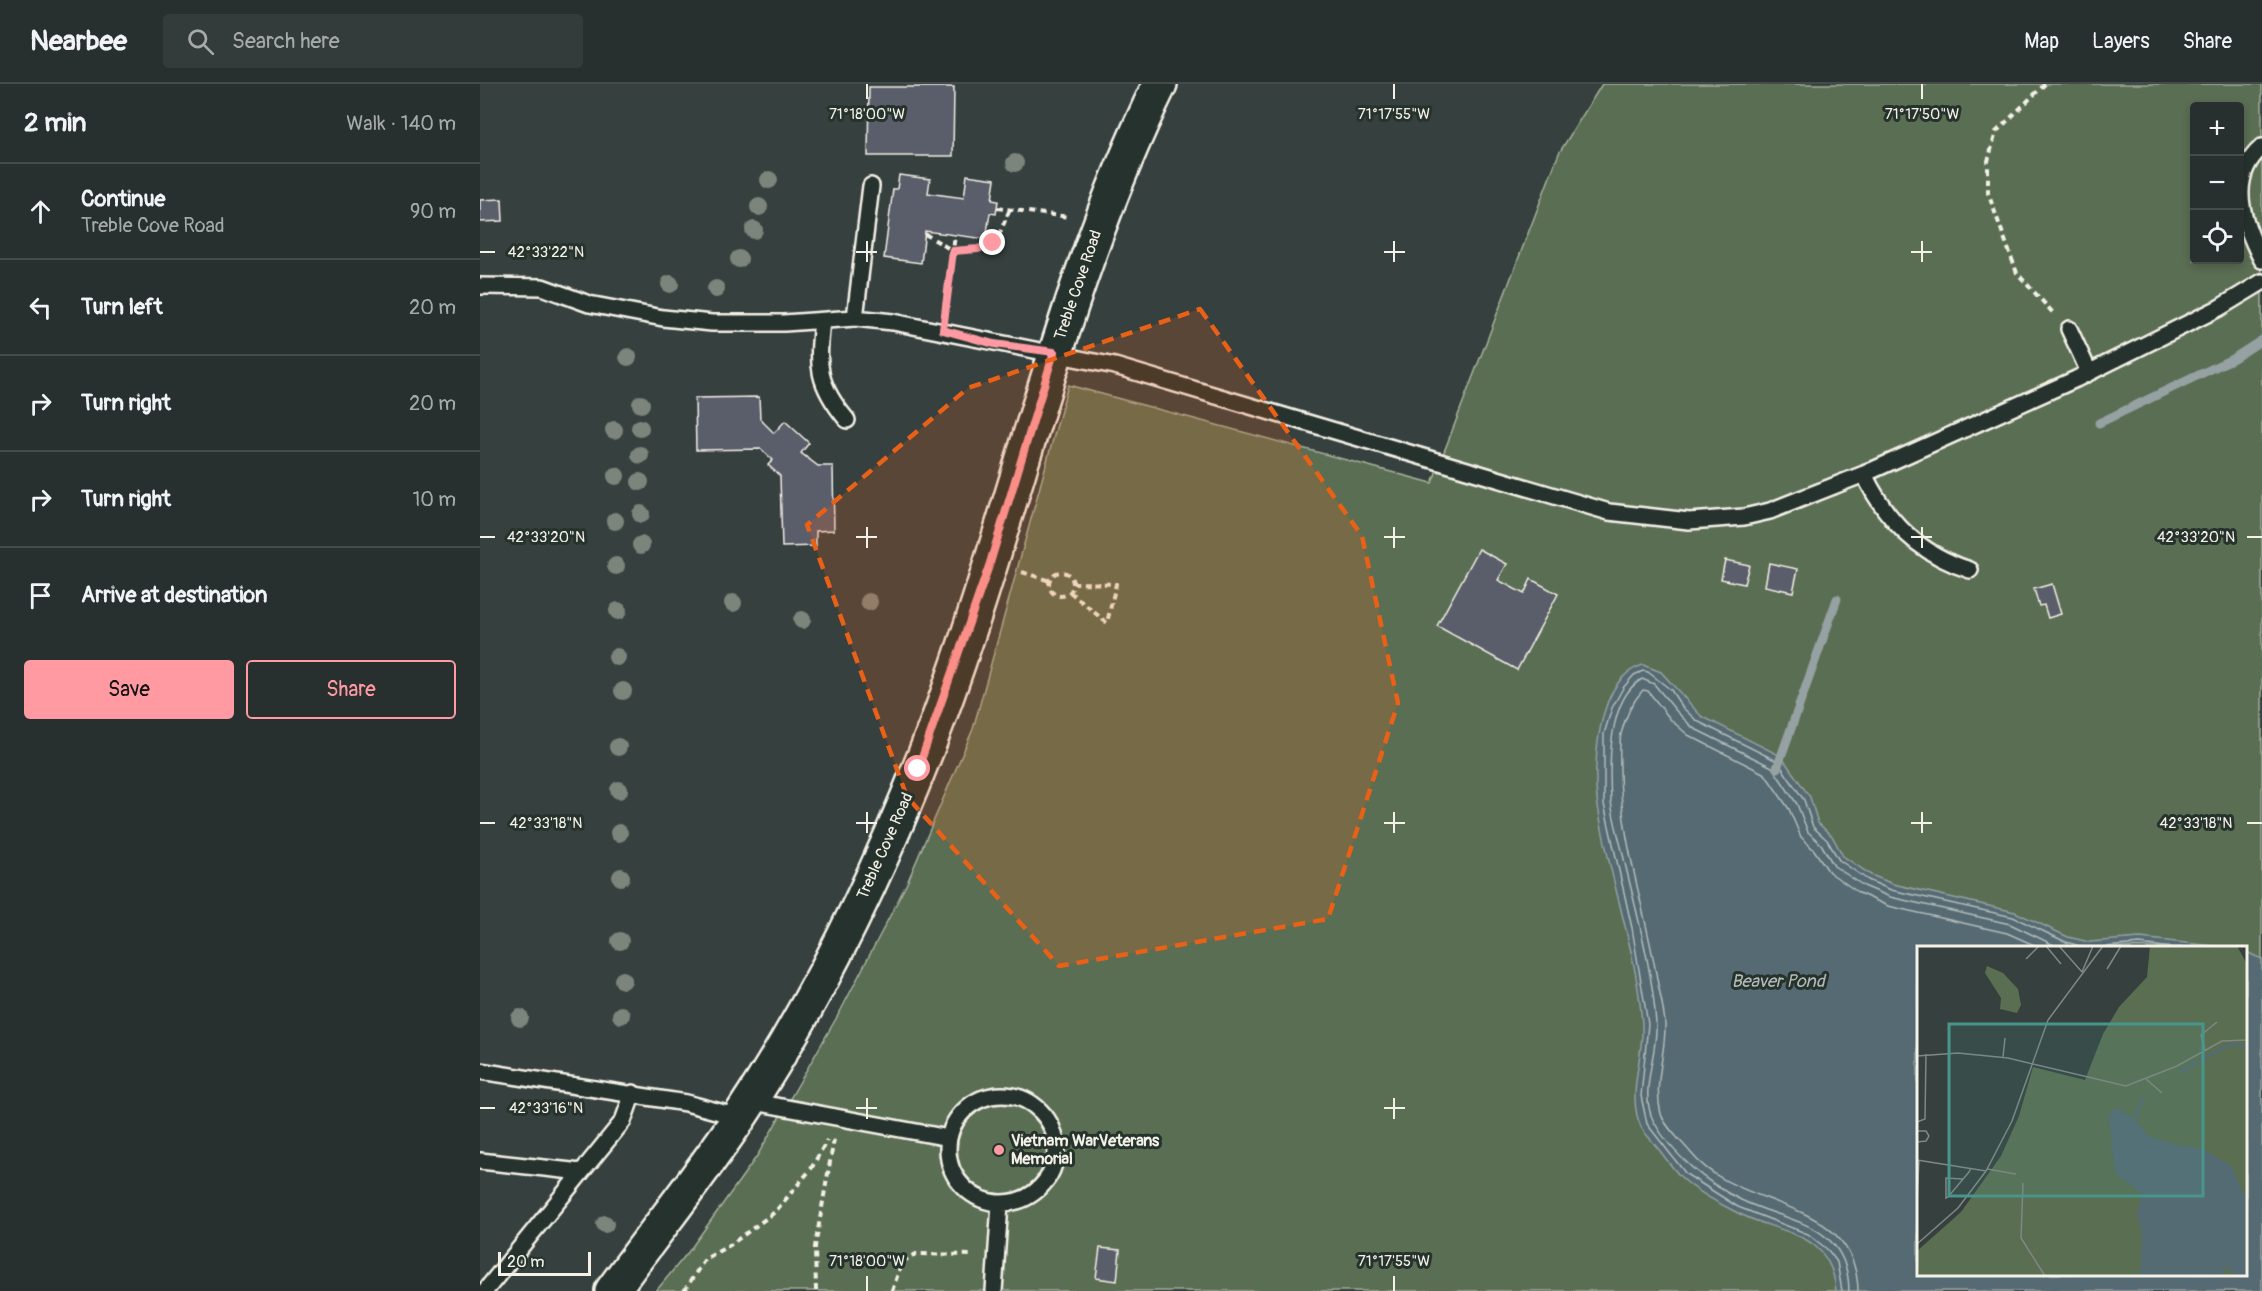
<!DOCTYPE html>
<html lang="en">
<head>
<meta charset="utf-8">
<style>
  :root { --surface:#28302f; --page:#343c3b; --text:#f1f3f6; --muted:#a5a9aa; --line:#444b4b; --accent:#ff9aa2 }
  body { margin:0; font-family:Pangolin,sans-serif; background:var(--page); color:var(--text) }
  .controls { position:absolute; right:18px; top:18px; display:grid; overflow:hidden; border-radius:6px; box-shadow:0 3px 9px #0003 }
  .controls button { width:54px; height:54px; display:grid; place-items:center; padding:0; border:0; border-bottom:2px solid var(--line); background:var(--surface); color:var(--text); font:30px sans-serif }
  .scale { position:absolute; left:18px; bottom:15px; width:93px; box-sizing:border-box; padding-left:6px; border:3px solid #f4f1e8; border-top:0; font-size:16px; line-height:21px; white-space:nowrap; color:#f4f1e8; -webkit-text-stroke:4px #26332d; paint-order:stroke }
  .stop { position:absolute; width:18px; height:18px; margin:-14px; border:4px solid #ff9aa2; border-radius:50%; background:#fff }
  .stop.end { background:#ff9aa2; border-color:#fff; box-shadow:0 2px 6px #0008 }
  .list { margin:0; padding:0; list-style:none }
  h2 { display:flex; justify-content:space-between; align-items:center; height:78px; margin:0; padding:0 24px; font-size:26px }
  h2 small { font-size:20px; font-weight:400; color:var(--muted) }
  .list li { display:grid; grid-template-columns:39px 1fr auto; gap:18px; align-items:center; box-sizing:border-box; height:96px; padding:0 24px; border-top:2px solid var(--line) }
  .list b { display:block; font-size:22px; white-space:nowrap }
  .list p { margin:0; font-size:20px; white-space:nowrap; color:var(--muted) }
  .list em { font-size:20px; font-style:normal; color:var(--muted) }
  .actions { display:flex; gap:12px; padding:18px 24px }
  .actions a { flex:1; padding:14px 0; border:2px solid var(--accent); border-radius:6px; text-align:center; font-size:21px; color:var(--accent) }
  .actions .main { background:var(--accent); color:#111 }
  .icon { flex:none; width:33px; height:33px; fill:none; stroke:currentColor; stroke-width:2; stroke-linecap:round; stroke-linejoin:round }
  .map { position:relative; flex:none; width:1782px; height:1207px; overflow:hidden }
  header { display:flex; align-items:center; gap:36px; box-sizing:border-box; height:84px; padding:0 30px; background:var(--surface); border-bottom:2px solid var(--line) }
  header strong { font-size:28px }
  nav { display:flex; gap:33px; margin-inline-start:auto; font-size:21px }
  .search { width:420px; height:54px; background:var(--page); display:flex; align-items:center; gap:15px; box-sizing:border-box; padding:0 21px; border-radius:6px; color:var(--muted); font-size:22px }
  main { display:flex }
  aside { flex:1; background:var(--surface) }
  .map>svg:first-child { display:block }
  .green { fill:#5a6e52; stroke:#a7b09d; stroke-width:1.5; fill-rule:evenodd }
  .water { fill:#556b73; stroke:#95a1a2; stroke-width:1.5 }
  .lines { fill:none; stroke-linecap:round; stroke-linejoin:round }
  .shore { stroke:#b4bbb9; stroke-width:1.5 }
  .stream { stroke:#95a1a2; stroke-width:9 }
  .building { fill:#5a5d6a; stroke:#f4f1e8; stroke-width:1.5 }
  .service-casing { stroke:#f4f1e8; stroke-width:20 }
  .secondary-casing { stroke:#f4f1e8; stroke-width:38 }
  .path { stroke:#f4f1e8; stroke-width:4; stroke-dasharray:6 4.5; stroke-linecap:butt }
  .service { stroke:#26332d; stroke-width:15 }
  .secondary { stroke:#26332d; stroke-width:33 }
  .tree { fill:#7c857b }
  .route { stroke:#ff9aa2; stroke-width:8 }
  .marked { fill:#e96117; fill-opacity:0.2; stroke:#e96117; stroke-width:4.5; stroke-dasharray:12 8; stroke-linejoin:round }
  .ticks { fill:none; stroke:#f4f1e8; stroke-width:2 }
  .poi-dot { fill:#ff9aa2; stroke:#26332d; stroke-width:2 }
  .labels { text-anchor:middle; dominant-baseline:central; stroke-width:6; stroke-linejoin:round; paint-order:stroke }
  .street-label { font-size:16px; fill:#f4f1e8; stroke:#26332d }
  .poi-label { font-size:16px; font-weight:bold; fill:#f4f1e8; stroke:#26332d; text-anchor:start }
  .water-label { font-size:18px; font-style:italic; fill:#b4bbb9; stroke:#26332d }
  .inset-river { fill:none; stroke:#556b73; stroke-width:3 }
  .inset-road { fill:none; stroke:#828783; stroke-width:1.5 }
  .view { fill:#48958c; fill-opacity:0.15; stroke:#48958c; stroke-width:3 }
  .inset-edge { fill:none; stroke:#f4f1e8; stroke-width:3 }
  .ticks-label { font-size:15px; text-anchor:middle; fill:#f4f1e8; stroke:#26332d; stroke-width:6; stroke-linejoin:round; paint-order:stroke }
</style>
</head>
<body>
<header>
<strong>Nearbee</strong>
<div class="search"><svg class="icon" aria-label="search" viewBox="0 0 24 24"><circle cx="10" cy="10" r="6"/><path d="M15 15l6 6"/></svg>Search here</div>
<nav><a>Map</a><a>Layers</a><a>Share</a></nav>
</header>
<main>
<aside>
<h2>2 min<small>Walk · 140 m</small></h2>
<ul class="list">
<li><svg class="icon" aria-label="ahead" viewBox="0 0 24 24"><path d="M12 20V5M6 11l6-6 6 6"/></svg><div><b>Continue</b><p>Treble Cove Road</p></div><em>90 m</em></li>
<li><svg class="icon" aria-label="left" viewBox="0 0 24 24"><path d="M17 20v-9H6M10 6l-5 5 5 5"/></svg><div><b>Turn left</b></div><em>20 m</em></li>
<li><svg class="icon" aria-label="right" viewBox="0 0 24 24"><path d="M7 20v-9h11M14 6l5 5-5 5"/></svg><div><b>Turn right</b></div><em>20 m</em></li>
<li><svg class="icon" aria-label="right" viewBox="0 0 24 24"><path d="M7 20v-9h11M14 6l5 5-5 5"/></svg><div><b>Turn right</b></div><em>10 m</em></li>
<li><svg class="icon" aria-label="arrive" viewBox="0 0 24 24"><path d="M6 21V4h12l-3 4 3 4H6"/></svg><div><b>Arrive at destination</b></div></li>
</ul>
<div class="actions"><a class="main">Save</a><a>Share</a></div>
</aside>
<div class="map">
<svg width="1782" height="1207" viewBox="0 0 1782 1207">
  <rect width="100%" height="100%" fill="#36403f"/>
  <filter id="ink" filterUnits="userSpaceOnUse"><feTurbulence type="fractalNoise" baseFrequency=".0167" numOctaves="2"/><feDisplacementMap in="SourceGraphic" scale="12" xChannelSelector="R" yChannelSelector="G"/><feConvolveMatrix kernelMatrix="1 2 1 2 8 2 1 2 1" color-interpolation-filters="sRGB"/></filter>
  <g filter="url(#ink)">
    <path class="green" d="M1122 0H1782V1207H176L209 1167 277 1072 361 926 427 799 493 645 588 301 952 399 1079 69ZM1714 22H1760V176H1714ZM1438 864H1766V1190H1438Z"/>
    <path class="water" d="M1163 581 1181 588 1221 632 1301 672 1330 713 1338 739 1352 752 1363 772 1391 791 1413 800 1535 828 1588 853 1609 858 1660 854 1743 863 1438 864V1190H1766V868L1782 875V1207H1356C1351 1144 1297 1151 1254 1127 1237 1118 1214 1106 1201 1093 1191 1083 1184 1071 1175 1061 1171 1055 1164 1049 1161 1043 1146 1010 1164 974 1162 940 1157 866 1129 795 1118 722 1112 684 1116 594 1163 581Z"/>
    <g class="lines">
      <path class="shore" d="M1612 864 1660 860 1693 864
        M1362 1207 1357 1178 1348 1166 1328 1150 1258 1123 1206 1090 1167 1040 1161 1012 1168 940 1152 844 1124 720V650L1132 624 1143 604 1154 591 1163 587 1168 588 1191 606 1202 623 1217 637 1297 677 1324 716 1333 743 1347 756 1359 776 1388 796 1411 806 1533 833 1586 858 1607 864
        M1369 1207C1368 1138 1309 1139 1261 1116 1227 1099 1193 1072 1174 1038 1158 1008 1178 971 1176 940 1173 888 1156 826 1144 775 1140 756 1133 736 1131 717 1129 683 1127 615 1162 595L1174 600 1198 629 1213 644 1292 683 1317 720 1328 748 1341 760 1354 782 1384 802 1410 813 1530 840 1580 864
        M1378 1207C1376 1110 1259 1129 1211 1069 1202 1058 1185 1043 1181 1030 1173 999 1186 970 1185 940 1184 925 1180 910 1177 895 1166 828 1140 752 1140 686 1140 675 1139 661 1141 650 1145 634 1152 618 1163 606L1168 607 1191 636 1208 651 1285 690 1309 725 1321 753 1334 766 1349 788 1379 809 1408 822 1527 849 1561 864"/>
      <path class="stream" d="M1619 339 1754 274 1782 256
        M1297 684 1357 515"/>
    </g>
    <path class="building" d="M389 3H474L473 72H388Z
      M419 91 450 95 448 109 484 114 487 91 515 95 512 116 518 117 516 130 510 129 506 155 445 147 441 179 404 174 413 105H417Z
      M22 115 23 137 0 138V116Z
      M279 313 280 335 294 349 305 337 329 359 321 369 338 382H353L354 446 336 447V462L302 463 300 392 288 381 293 376 281 365 216 366 215 314Z
      M999 465 1027 480 1018 496 1044 510 1051 495 1078 510 1037 586 957 542Z
      M1245 476 1269 481 1264 500 1241 495Z
      M1289 479 1318 485 1313 508 1285 502Z
      M1572 500 1581 530 1568 534 1564 521 1559 522 1554 505Z
      M620 1164 640 1166 637 1197 616 1194Z"/>
    <g class="lines">
      <g class="service-casing">
        <path id="service" d="M1782 63C1746 94 1763 139 1782 176
          M0 202 62 203 109 220 183 234 232 239H304L375 234 413 238 635 282 1129 428 1209 437 1264 433 1290 427 1384 390 1596 295 1739 224 1782 198
          M375 234 391 102
          M342 237C337 283 337 300 367 336
          M1589 245 1609 288
          M1384 390C1406 437 1439 470 1490 486
          M0 987 206 1019 259 1033
          M468 1065a54 54 0 1 1 108 0a54 54 0 1 1-108 0Z
          M269 1017 469 1054
          M0 1077 101 1088
          M5 1207 143 1037 153 1009
          M514 1207 520 1120"/>
      </g>
      <g class="secondary-casing">
        <path id="secondary" d="M132 1207C174 1149 219 1093 259 1034 341 911 405 776 457 639 536 427 580 204 680 0"/>
      </g>
      <path class="path" d="M1565 0 1516 48 1508 77V109L1537 189 1574 230
        M517 124 589 133
        M445 150 473 167 506 164 519 151 530 125
        M465 224 475 151
        M542 488 570 497
        M569 500a12 12 0 1 1 24 0a12 12 0 1 1-24 0Z
        M590 508 627 539 636 500 593 499
        M204 1207 225 1175 250 1161 295 1128 331 1085 347 1056
        M336 1207 335 1163 354 1055
        M412 1207 422 1178 436 1170 494 1171"/>
      <use href="#service" class="service"/>
      <use href="#secondary" class="secondary"/>
    </g>
    <g class="tree">
      <circle cx="535" cy="79" r="9"/>
      <circle cx="289" cy="96" r="9"/>
      <circle cx="279" cy="123" r="9"/>
      <circle cx="274" cy="146" r="9"/>
      <circle cx="259" cy="175" r="9"/>
      <circle cx="190" cy="200" r="9"/>
      <circle cx="236" cy="205" r="9"/>
      <circle cx="148" cy="273" r="9"/>
      <circle cx="161" cy="320" r="9"/>
      <circle cx="160" cy="344" r="9"/>
      <circle cx="134" cy="346" r="9"/>
      <circle cx="160" cy="371" r="9"/>
      <circle cx="136" cy="392" r="9"/>
      <circle cx="160" cy="398" r="9"/>
      <circle cx="161" cy="430" r="9"/>
      <circle cx="135" cy="437" r="9"/>
      <circle cx="161" cy="461" r="9"/>
      <circle cx="136" cy="482" r="9"/>
      <circle cx="389" cy="518" r="9"/>
      <circle cx="253" cy="519" r="9"/>
      <circle cx="138" cy="527" r="9"/>
      <circle cx="322" cy="536" r="9"/>
      <circle cx="137" cy="573" r="9"/>
      <circle cx="143" cy="607" r="9"/>
      <circle cx="138" cy="663" r="9"/>
      <circle cx="139" cy="706" r="9"/>
      <circle cx="139" cy="749" r="9"/>
      <circle cx="141" cy="793" r="9"/>
      <circle cx="140" cy="857" r="9"/>
      <circle cx="143" cy="896" r="9"/>
      <circle cx="141" cy="931" r="9"/>
      <circle cx="40" cy="934" r="9"/>
      <circle cx="125" cy="1140" r="9"/>
    </g>
  </g>
  <g class="lines" filter="url(#ink)">
    <path class="route" d="M438 685 510 479 574 268 514 260 463 246 473 167 498 165 513 159"/>
  </g>
  <path class="marked" d="M720 225 882 452 918 619 848 835 579 882 427 713 327 441 488 304Z"/>
  <path class="ticks" d="M387 0V15M914 0V15M1442 0V15M387 157V178M914 157V178M1442 157V178M0 168H15M376 168H397M904 168H925M1431 168H1452M387 443V464M914 443V464M1442 443V464M0 453H15M376 453H397M904 453H925M1431 453H1452M1767 453H1782M387 728V749M914 728V749M1442 728V749M0 739H15M376 739H397M904 739H925M1431 739H1452M1767 739H1782M387 1014V1035M914 1014V1035M0 1024H15M376 1024H397M904 1024H925M387 1192V1207M914 1192V1207"/>
  <circle class="poi-dot" cx="519" cy="1066" r="6"/>
  <g class="labels">
    <g class="street-label">
      <text transform="translate(598 201) rotate(-71)">Treble Cove Road</text>
      <text transform="translate(405 762) rotate(-66)">Treble Cove Road</text>
    </g>
    <g class="poi-label">
      <text x="531" y="1057">Vietnam WarVeterans<tspan x="531" dy="18">Memorial</tspan></text>
    </g>
    <g class="water-label">
      <text x="1298" y="897">Beaver Pond</text>
    </g>
  </g>
  <g transform="translate(1437 862)">
    <rect width="330" height="330" fill="#36403f"/>
    <path d="M233 0H320L330 18V330H2L0 305 44 266 84 210 102 170 116 121 168 134 186 88 202 61 230 31ZM70 20 86 27 101 43 104 59 100 67 83 63 84 52 68 27Z" fill="#5a6e52"/>
    <path d="M199 161 218 174 231 190 262 200 285 202 314 220 330 255V330H317L309 319 307 330H223L225 286 220 269 225 248 198 227 192 170Z" fill="#556b73"/>
    <path class="inset-river" d="M263 126 313 98 330 100M217 175 226 151"/>
    <path class="inset-road" d="M129 0 144 18M142 0 165 26M109 13 122 0M190 23 204 0M165 26 176 0M288 105 284 89 300 76M0 110 41 107 91 112 209 140 260 120 305 95 330 94M86 111 88 92M229 133 245 147M0 176 8 173 9 108M0 185H9L12 190 9 195 0 196M0 214 69 225M70 223 99 228M46 233 29 232V252L31 251 52 226 54 222M106 237 104 292 128 330M0 256 2 214M0 298 41 262 69 225 95 175 131 74 186 0"/>
    <path class="view" d="M32 78H286V250H32Z"/>
    <rect width="330" height="330" class="inset-edge"/>
  </g>
  <g class="ticks-label">
    <text x="387" y="35">71°18'00"W</text>
    <text x="914" y="35">71°17'55"W</text>
    <text x="1442" y="35">71°17'50"W</text>
    <text x="66" y="173">42°33'22"N</text>
    <text x="66" y="458">42°33'20"N</text>
    <text x="1716" y="458">42°33'20"N</text>
    <text x="66" y="744">42°33'18"N</text>
    <text x="1716" y="744">42°33'18"N</text>
    <text x="66" y="1029">42°33'16"N</text>
    <text x="387" y="1182">71°18'00"W</text>
    <text x="914" y="1182">71°17'55"W</text>
  </g>
</svg>
<div class="controls">
<button>+</button>
<button>−</button>
<button><svg class="icon" aria-label="locate" viewBox="0 0 24 24"><circle cx="12" cy="12" r="6"/><path d="M12 2v4M12 18v4M2 12h4M18 12h4"/></svg></button>
</div>
<div class="scale">20 m</div>
<div class="stop" style="left:438px;top:685px"></div>
<div class="stop end" style="left:513px;top:159px"></div>
</div>
</main>
</body>
</html>
